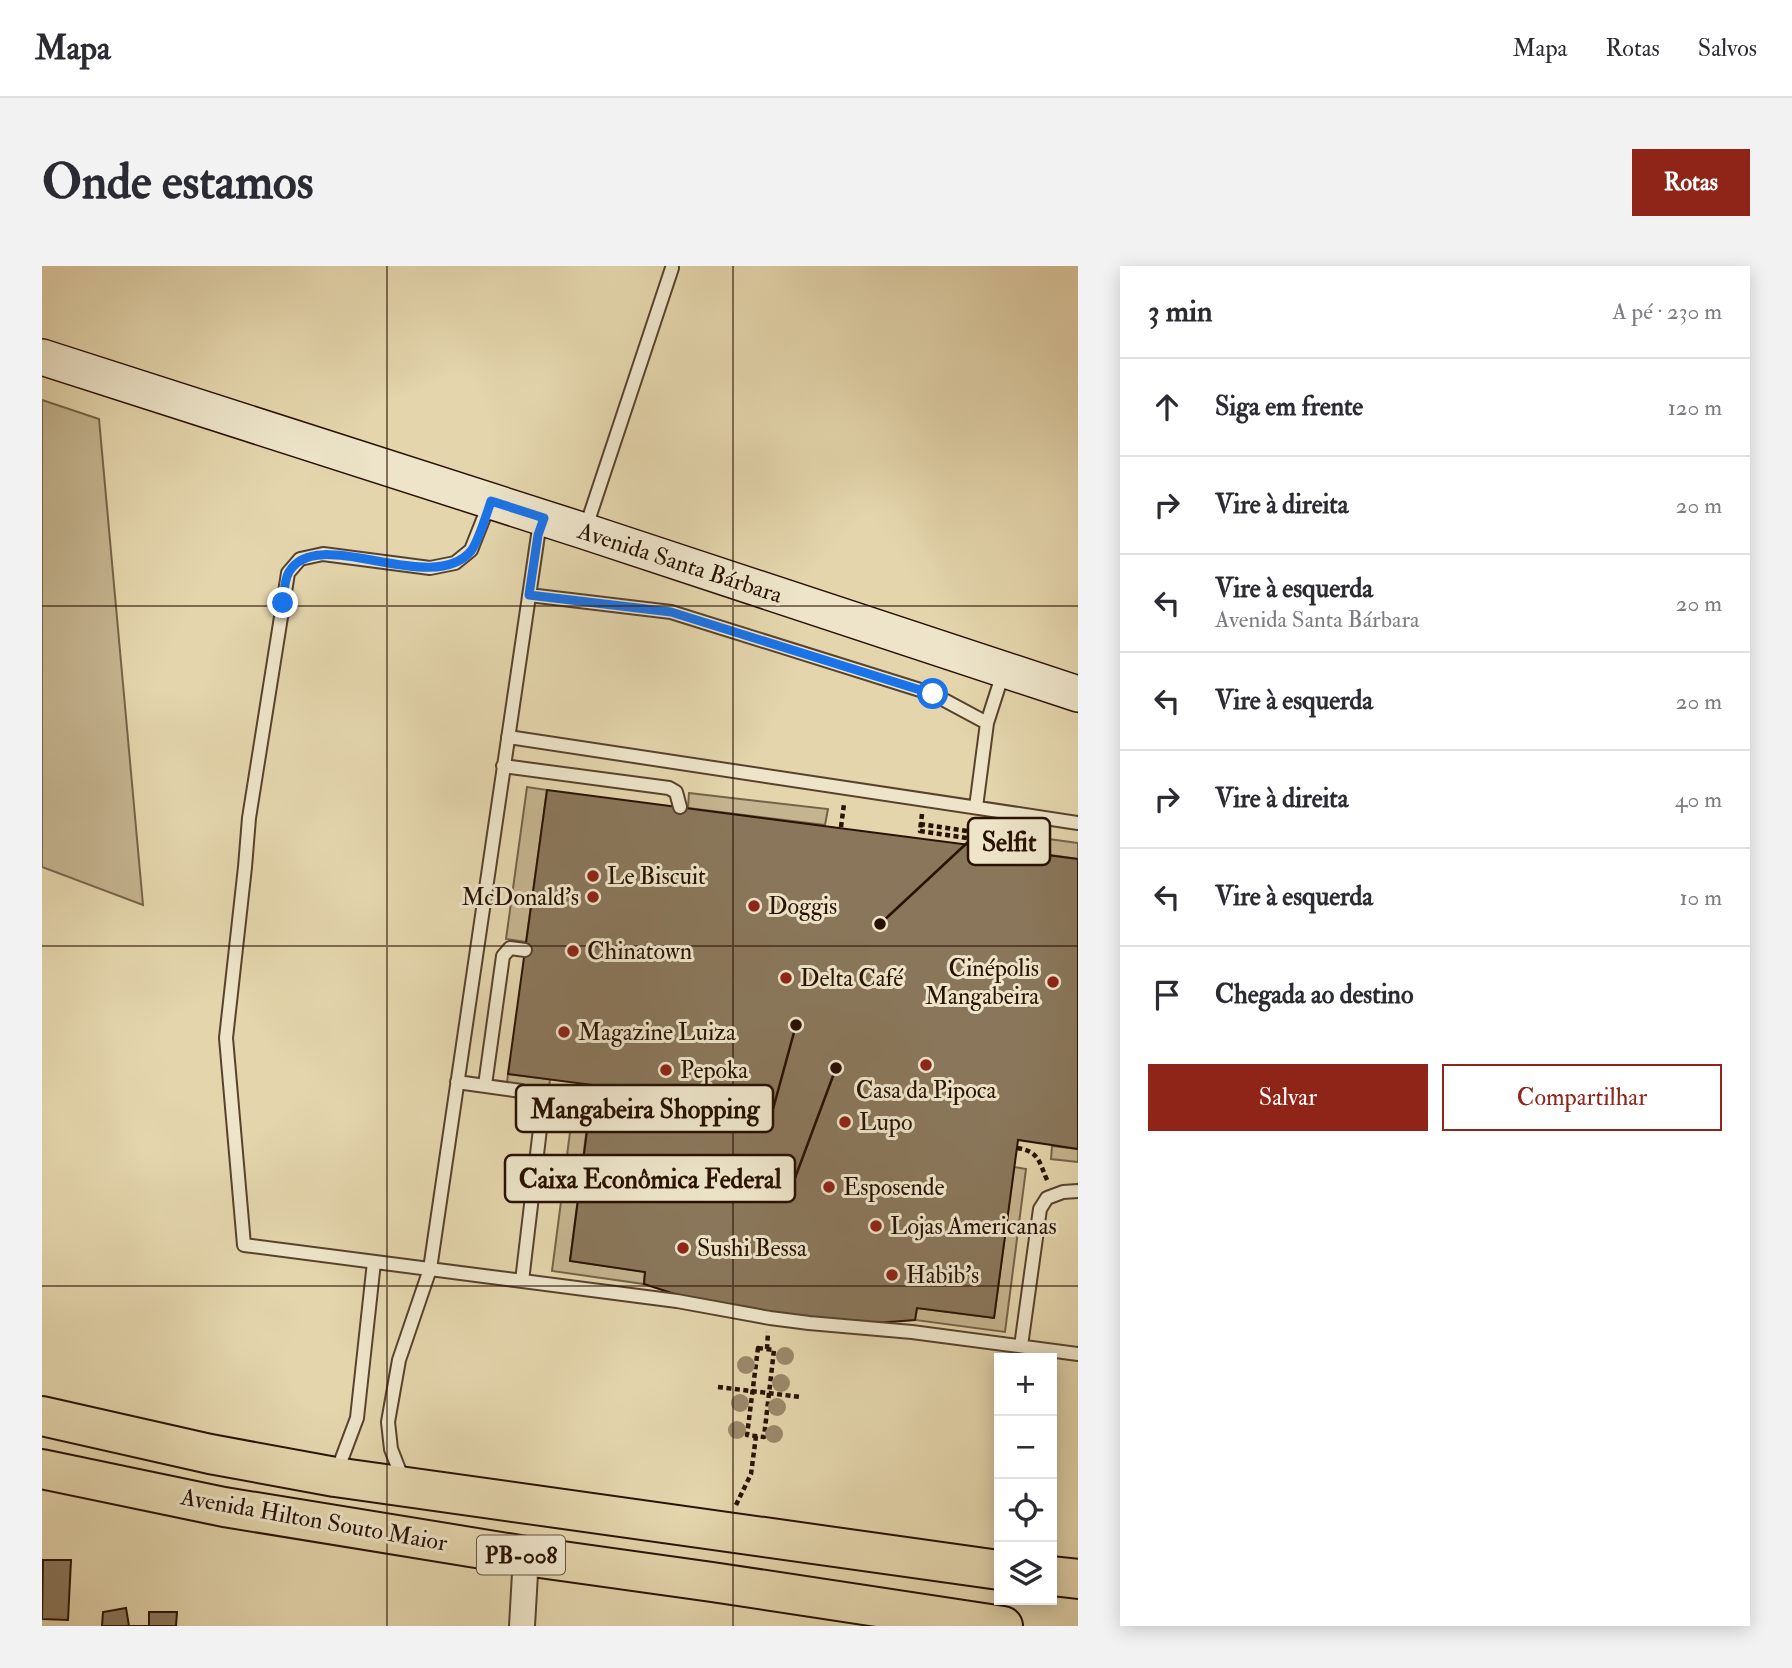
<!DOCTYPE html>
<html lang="pt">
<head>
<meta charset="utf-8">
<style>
  :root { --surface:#fff; --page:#f2f2f3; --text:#2b2b33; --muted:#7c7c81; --line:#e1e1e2; --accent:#8f2418 }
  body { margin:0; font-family:"IM FELL Double Pica",serif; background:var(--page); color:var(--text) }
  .controls { position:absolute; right:21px; bottom:21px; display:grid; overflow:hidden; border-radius:0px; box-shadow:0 4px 18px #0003 }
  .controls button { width:63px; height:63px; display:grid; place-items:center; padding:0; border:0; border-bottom:2px solid var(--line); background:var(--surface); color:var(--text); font:35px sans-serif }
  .stop { position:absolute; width:21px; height:21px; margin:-16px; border:5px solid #1a73e8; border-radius:50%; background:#fff }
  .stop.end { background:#1a73e8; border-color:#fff; box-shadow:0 2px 7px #0008 }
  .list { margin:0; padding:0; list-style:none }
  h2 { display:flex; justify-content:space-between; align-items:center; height:91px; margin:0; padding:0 28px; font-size:30px }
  h2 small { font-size:23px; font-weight:400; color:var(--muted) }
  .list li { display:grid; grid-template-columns:46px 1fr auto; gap:21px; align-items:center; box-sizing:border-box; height:98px; padding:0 28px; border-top:2px solid var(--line) }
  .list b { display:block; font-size:26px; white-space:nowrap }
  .list p { margin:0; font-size:23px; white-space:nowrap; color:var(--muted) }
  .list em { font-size:23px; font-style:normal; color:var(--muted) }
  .actions { display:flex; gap:14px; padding:21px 28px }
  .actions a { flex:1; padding:16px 0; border:2px solid var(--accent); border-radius:0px; text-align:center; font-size:24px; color:var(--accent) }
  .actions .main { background:var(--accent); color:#fff }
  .icon { flex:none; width:38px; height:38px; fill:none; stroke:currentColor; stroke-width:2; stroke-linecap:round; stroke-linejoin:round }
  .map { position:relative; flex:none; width:1036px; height:1360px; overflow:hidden; border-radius:0px }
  header { display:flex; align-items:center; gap:42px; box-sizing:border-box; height:98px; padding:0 35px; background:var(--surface); border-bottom:2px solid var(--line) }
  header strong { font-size:33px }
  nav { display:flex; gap:38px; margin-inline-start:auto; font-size:24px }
  .intro { display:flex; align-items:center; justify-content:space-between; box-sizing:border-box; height:168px; padding:0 42px }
  h1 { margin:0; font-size:49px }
  .button { padding:18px 32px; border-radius:0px; background:var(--accent); color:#fff; font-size:24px; font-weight:700 }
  main { display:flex; gap:42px; padding:0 42px }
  aside { flex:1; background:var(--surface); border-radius:0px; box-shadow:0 4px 18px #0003 }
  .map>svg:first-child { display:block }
  .green { fill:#c4b48f; stroke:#766249; stroke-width:2 }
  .building { fill:#8a775b; stroke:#291103; stroke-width:2 }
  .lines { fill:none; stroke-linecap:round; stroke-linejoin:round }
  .service-casing { stroke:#58422d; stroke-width:16 }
  .minor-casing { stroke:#58422d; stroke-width:28 }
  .secondary-casing { stroke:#291103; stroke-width:38 }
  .primary-casing { stroke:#291103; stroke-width:42 }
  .path { stroke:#291103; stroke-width:4.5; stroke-dasharray:5 3.5; stroke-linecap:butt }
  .service { stroke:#ede4c9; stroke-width:12 }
  .minor { stroke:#ede4c9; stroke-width:24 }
  .secondary { stroke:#ede4c9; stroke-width:35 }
  .primary { stroke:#e4d5ac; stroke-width:38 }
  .tree { fill:#9b896a }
  .route { stroke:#1a73e8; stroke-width:9 }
  .grid { fill:none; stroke:#291103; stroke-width:2; stroke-opacity:0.55 }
  .poi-dot { fill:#8f2418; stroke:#ede4c9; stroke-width:2.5 }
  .labels { text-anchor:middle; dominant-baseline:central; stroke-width:6; stroke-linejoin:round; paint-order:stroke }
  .shield { fill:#ede4c9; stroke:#64503e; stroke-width:2 }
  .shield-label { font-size:23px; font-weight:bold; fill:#291103 }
  .street-label { font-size:24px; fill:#291103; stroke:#ede4c9 }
  .poi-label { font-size:24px; fill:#291103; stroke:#ede4c9; text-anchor:start }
  .leader { fill:none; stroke:#291103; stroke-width:2.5 }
  .callout-dot { fill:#291103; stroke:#ede4c9; stroke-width:2.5 }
  .callout { fill:#ede4c9; stroke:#291103; stroke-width:2.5 }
  .callout-label { font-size:26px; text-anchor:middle; font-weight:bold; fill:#291103 }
</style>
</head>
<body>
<header>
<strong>Mapa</strong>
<nav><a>Mapa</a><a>Rotas</a><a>Salvos</a></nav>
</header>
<div class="intro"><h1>Onde estamos</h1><a class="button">Rotas</a></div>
<main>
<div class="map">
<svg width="1036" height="1360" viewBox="0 0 1036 1360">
  <rect width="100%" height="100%" fill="#e4d5ac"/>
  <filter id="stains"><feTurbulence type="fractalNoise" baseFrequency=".00286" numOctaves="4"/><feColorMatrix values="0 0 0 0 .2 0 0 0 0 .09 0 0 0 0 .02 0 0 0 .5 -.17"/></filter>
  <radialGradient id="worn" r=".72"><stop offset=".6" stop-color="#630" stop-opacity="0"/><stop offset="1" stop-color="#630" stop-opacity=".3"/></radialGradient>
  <path class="green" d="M0 134 57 153 101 639 0 601Z
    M485 521 505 524 484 676 464 673Z
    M647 527 786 543 783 559 646 542Z
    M941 564 1036 577V593L939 579Z
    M466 808 508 813 507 823 465 817Z
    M531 843 547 845 528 995 603 1006 602 1018 510 1005Z
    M1010 880 1036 883V896L1009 893Z
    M972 901 984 903 963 1066 873 1054 875 1042 952 1052Z"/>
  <path class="building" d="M505 524 1036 593V883L976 874 952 1052 875 1042 873 1054 834 1057 775 1055 651 1034 602 1018 603 1006 528 995 551 819 466 808Z
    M1 1294H29L26 1354 0 1353Z
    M84 1342 87 1360H107V1346H135L134 1360H60L61 1346Z"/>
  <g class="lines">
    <g class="service-casing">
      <path id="service" d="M448 236 429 284 413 297 388 302 281 288 258 293 246 307 207 552 203 601 184 772 202 979 635 1035 728 1052 767 1057 870 1066 1036 1088
        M543 264 630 2
        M487 329 629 346 891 428 945 457 934 541
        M945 457 962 404
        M466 471 1036 557
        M461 500 627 522 634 526 638 541
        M415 816 479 825 494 832 500 846 480 1015
        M443 819 461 690 468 682 483 684
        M979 1080 998 943 1005 932 1021 926 1036 925
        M294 1208 315 1152 332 996
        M361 1214 349 1183 346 1156 357 1094 388 1003 496 269 501 255"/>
    </g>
    <g class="minor-casing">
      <path id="minor" d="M480 1360 484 1290"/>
    </g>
    <g class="secondary-casing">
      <path id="secondary" d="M0 91 542 265 1036 428"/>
    </g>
    <g class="primary-casing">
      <path id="primary" d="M0 1150 168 1188 293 1211 957 1304
        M0 1203 182 1241 484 1290 670 1316 961 1360
        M1010 1310 1036 1313"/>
    </g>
    <path class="path" d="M880 548 878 565 931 573
      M878 558 932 566 930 578
      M799 561 802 538
      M509 828 530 823H551
      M975 882C998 885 997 897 1006 916
      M716 1082 732 1084 722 1171 705 1169Z
      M725 1083 726 1066
      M676 1121 759 1131
      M694 1239 709 1208 714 1170"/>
    <use href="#service" class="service"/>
    <use href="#minor" class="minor"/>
    <use href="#secondary" class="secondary"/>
    <use href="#primary" class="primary"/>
  </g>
  <g class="tree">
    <circle cx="743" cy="1090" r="9"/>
    <circle cx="704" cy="1099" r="9"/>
    <circle cx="739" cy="1117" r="9"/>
    <circle cx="698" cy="1137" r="9"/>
    <circle cx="735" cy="1141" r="9"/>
    <circle cx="695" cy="1164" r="9"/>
    <circle cx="732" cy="1168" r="9"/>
  </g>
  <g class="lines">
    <path class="route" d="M241 337C242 328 242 314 247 306 275 257 389 332 429 285 436 276 445 247 449 235L502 252 496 269 487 329 629 346 891 428"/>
  </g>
  <path class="grid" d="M345 0V1360M691 0V1360M0 340H1036M0 680H1036M0 1020H1036"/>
  <g class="poi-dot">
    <circle cx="551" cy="610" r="7"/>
    <circle cx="551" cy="631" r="7"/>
    <circle cx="712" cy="640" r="7"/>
    <circle cx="531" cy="685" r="7"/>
    <circle cx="744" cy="712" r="7"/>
    <circle cx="1011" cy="716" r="7"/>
    <circle cx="522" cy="766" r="7"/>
    <circle cx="884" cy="799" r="7"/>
    <circle cx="624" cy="804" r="7"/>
    <circle cx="803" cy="856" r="7"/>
    <circle cx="787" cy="921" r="7"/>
    <circle cx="834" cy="960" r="7"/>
    <circle cx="641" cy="982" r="7"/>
    <circle cx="850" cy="1009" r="7"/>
  </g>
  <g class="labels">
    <rect class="shield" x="435" y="1269.5" width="88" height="39" rx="5"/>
    <g class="shield-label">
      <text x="479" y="1289">PB-008</text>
    </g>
    <g class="street-label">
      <text transform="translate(638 297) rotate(18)">Avenida Santa Bárbara</text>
      <text transform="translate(272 1254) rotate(10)">Avenida Hilton Souto Maior</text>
    </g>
    <g class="poi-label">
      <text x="565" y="610">Le Biscuit</text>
      <text x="537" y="631" text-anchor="end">McDonald's</text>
      <text x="726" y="640">Doggis</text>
      <text x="545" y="685">Chinatown</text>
      <text x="997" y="702" text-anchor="end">Cinépolis<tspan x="997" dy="28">Mangabeira</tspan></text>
      <text x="758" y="712">Delta Café</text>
      <text x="536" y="766">Magazine Luiza</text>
      <text x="638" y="804">Pepoka</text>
      <text x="884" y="824" text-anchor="middle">Casa da Pipoca</text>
      <text x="817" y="856">Lupo</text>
      <text x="801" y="921">Esposende</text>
      <text x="848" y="960">Lojas Americanas</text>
      <text x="655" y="982">Sushi Bessa</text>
      <text x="864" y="1009">Habib's</text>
    </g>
  </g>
  <path class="leader" d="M838 658L926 576M754 759L731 843M794 802L753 912"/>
  <g class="callout-dot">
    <circle cx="838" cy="658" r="7"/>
    <circle cx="754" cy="759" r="7"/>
    <circle cx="794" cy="802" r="7"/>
  </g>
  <g class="callout">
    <rect x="926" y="552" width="82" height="47" rx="7"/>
    <rect x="474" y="819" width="257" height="47" rx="7"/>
    <rect x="463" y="889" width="290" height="47" rx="7"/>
  </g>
  <g class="callout-label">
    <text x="967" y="585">Selfit</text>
    <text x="603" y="852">Mangabeira Shopping</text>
    <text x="608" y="922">Caixa Econômica Federal</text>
  </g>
  <rect width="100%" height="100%" filter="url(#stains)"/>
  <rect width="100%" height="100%" fill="url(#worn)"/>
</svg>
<div class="controls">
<button>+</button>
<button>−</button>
<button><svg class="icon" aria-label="locate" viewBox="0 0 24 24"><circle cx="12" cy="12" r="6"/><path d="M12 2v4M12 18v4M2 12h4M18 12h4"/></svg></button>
<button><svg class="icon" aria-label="layers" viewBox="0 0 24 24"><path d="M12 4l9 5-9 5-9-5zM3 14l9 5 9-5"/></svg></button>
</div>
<div class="stop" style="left:891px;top:428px"></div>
<div class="stop end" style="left:241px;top:337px"></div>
</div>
<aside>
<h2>3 min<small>A pé · 230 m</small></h2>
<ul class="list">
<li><svg class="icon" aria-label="ahead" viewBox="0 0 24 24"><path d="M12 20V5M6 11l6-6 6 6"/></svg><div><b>Siga em frente</b></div><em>120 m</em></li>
<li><svg class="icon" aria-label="right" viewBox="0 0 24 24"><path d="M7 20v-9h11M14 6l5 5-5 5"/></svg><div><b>Vire à direita</b></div><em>20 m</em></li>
<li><svg class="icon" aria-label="left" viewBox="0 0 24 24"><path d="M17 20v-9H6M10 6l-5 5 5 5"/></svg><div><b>Vire à esquerda</b><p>Avenida Santa Bárbara</p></div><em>20 m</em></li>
<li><svg class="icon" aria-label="left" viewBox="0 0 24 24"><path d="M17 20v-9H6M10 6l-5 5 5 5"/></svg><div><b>Vire à esquerda</b></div><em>20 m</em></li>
<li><svg class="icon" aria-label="right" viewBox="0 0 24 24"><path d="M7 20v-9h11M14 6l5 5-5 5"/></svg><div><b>Vire à direita</b></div><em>40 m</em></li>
<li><svg class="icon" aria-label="left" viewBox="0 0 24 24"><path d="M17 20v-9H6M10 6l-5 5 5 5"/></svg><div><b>Vire à esquerda</b></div><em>10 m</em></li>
<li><svg class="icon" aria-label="arrive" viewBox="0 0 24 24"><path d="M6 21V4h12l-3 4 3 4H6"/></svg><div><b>Chegada ao destino</b></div></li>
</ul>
<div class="actions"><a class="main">Salvar</a><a>Compartilhar</a></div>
</aside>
</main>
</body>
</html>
